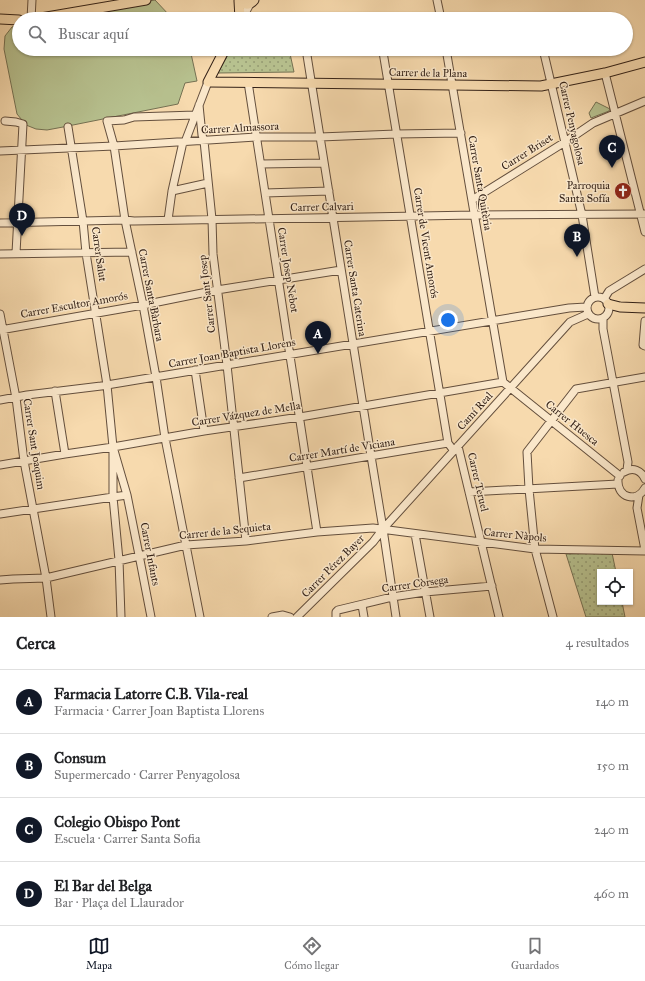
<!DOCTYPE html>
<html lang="es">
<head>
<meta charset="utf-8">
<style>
  :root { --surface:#fff; --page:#f2f2f2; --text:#202124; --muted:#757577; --line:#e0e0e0; --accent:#111827 }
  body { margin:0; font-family:"IM FELL Great Primer",serif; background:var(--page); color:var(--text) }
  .controls { position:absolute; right:12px; bottom:12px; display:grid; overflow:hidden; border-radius:0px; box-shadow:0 1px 3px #0004 }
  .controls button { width:36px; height:36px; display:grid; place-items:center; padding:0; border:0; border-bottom:1px solid var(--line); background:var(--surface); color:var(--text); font:20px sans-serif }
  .you { position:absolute; left:448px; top:320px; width:14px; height:14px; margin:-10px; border:3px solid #fff; border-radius:50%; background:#1a73e8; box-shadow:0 0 0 6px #1a73e833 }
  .badge { display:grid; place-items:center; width:26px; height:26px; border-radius:50%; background:var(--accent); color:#fff; font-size:13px; font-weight:700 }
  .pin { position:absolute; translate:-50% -33px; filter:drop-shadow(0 1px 2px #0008) }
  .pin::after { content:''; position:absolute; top:21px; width:14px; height:12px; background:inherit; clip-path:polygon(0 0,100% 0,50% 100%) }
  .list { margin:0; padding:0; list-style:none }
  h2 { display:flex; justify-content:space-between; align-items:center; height:52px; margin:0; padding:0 16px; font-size:17px }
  h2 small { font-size:13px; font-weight:400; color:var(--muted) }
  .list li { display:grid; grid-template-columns:26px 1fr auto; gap:12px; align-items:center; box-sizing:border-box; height:64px; padding:0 16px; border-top:1px solid var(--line) }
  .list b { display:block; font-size:15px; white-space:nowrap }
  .list p { margin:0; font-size:13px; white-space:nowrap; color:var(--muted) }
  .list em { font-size:13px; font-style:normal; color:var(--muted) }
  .icon { flex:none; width:22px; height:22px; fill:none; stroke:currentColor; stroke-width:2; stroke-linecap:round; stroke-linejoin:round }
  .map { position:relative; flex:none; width:645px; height:617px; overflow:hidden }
  .search { position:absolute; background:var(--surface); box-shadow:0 1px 3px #0004; left:12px; right:12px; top:12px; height:44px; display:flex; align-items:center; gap:10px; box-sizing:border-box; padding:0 14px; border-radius:22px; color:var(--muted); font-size:15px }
  .sheet { height:308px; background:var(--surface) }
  nav { display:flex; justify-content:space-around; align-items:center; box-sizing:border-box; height:56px; border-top:1px solid var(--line); background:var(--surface); font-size:11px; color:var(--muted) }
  nav a { display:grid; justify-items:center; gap:2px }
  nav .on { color:var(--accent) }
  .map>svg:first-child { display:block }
  .green { fill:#b7c18f; stroke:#757153 }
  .park { fill:url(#park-dots); stroke:#757153 }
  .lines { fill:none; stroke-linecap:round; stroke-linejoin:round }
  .minor-casing { stroke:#644f3d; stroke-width:9 }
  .major-casing { stroke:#332117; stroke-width:11 }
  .minor { stroke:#fae7ca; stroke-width:7 }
  .major { stroke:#f7daae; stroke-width:9 }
  .labels { text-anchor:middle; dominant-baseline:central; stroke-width:3; stroke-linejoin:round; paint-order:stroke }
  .street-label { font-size:11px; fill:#332117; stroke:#fae7ca }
  .poi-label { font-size:11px; fill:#332117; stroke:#fae7ca; text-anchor:end }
</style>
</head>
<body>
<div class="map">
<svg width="645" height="617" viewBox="0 0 645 617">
  <defs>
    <pattern id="park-dots" width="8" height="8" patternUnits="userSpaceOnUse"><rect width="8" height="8" fill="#b7c18f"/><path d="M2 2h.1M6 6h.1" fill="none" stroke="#959c74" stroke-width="1.8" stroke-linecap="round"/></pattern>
  </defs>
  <rect width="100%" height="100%" fill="#f7daae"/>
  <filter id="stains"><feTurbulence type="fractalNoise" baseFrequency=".005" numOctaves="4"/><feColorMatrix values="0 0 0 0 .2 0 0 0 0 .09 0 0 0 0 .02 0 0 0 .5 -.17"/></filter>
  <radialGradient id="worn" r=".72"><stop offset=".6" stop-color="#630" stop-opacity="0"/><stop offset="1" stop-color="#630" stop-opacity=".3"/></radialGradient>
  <path class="green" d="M155 0 170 16 183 14 184 19H43Z
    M19 24V49H190L197 81 185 83 178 104 63 127 47 130 36 129 26 125 17 114 4 49 5 36 12 27Z
    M596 102 610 109 609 111 591 118 589 113Z"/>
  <path class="park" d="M231 49H289L294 72 218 73Z
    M612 553 616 572H600V602H622L625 617H586L566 554Z"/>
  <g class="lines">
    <g class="minor-casing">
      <path id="minor" d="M437 0 441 19
        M31 19 32 0
        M242 19 250 4
        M306 49 371 456 383 529 396 617
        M446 49 503 382 620 476
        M543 49 582 215 595 297
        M383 52 448 443 454 451
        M605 73 645 232
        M248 82 317 532
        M199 105 202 135 204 141 212 219 213 254 227 365 246 541
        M195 115 134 117 124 120 107 121 114 146 125 220 143 305 156 377 165 438 200 617
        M5 121 16 122 23 124 16 253
        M68 127 83 221 86 253 107 385 113 447V497L127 495 113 447
        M185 142 208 82
        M0 151 114 146 257 137H320L396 134 461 133
        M261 164 324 163
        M172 191 208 183
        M265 193 329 191
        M472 200 565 142 593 123 645 101
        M168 220 172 191 183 142
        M0 223 125 220 134 221 475 215 645 214
        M0 254 132 252
        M587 308a11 11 0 1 1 22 0a11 11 0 1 1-22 0Z
        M604 299 609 291 645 269
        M0 314 16 398 24 461 46 578 51 617
        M603 318V329L628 462 627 470
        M645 321 643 345 645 346
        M0 330 143 305 217 290 341 270
        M195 370 204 431
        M55 391 65 454
        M0 400 27 395 101 386 569 308 586 307
        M458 446 499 617
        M0 465 65 454 113 447 204 431 300 417 503 382
        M624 472C633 467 641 470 645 479
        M239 478 448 443
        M618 480C617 498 637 503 645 488
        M469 492 618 484
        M127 495 139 555 151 617
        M639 495 637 508 645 550
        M0 514 113 497 119 560 121 617
        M415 534 430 617
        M0 580 13 579 46 578 186 545 246 541 317 532 373 528 535 549 645 551
        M362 605 364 617
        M272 617 283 615 290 617
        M297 617 373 542 383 529 570 322 588 314
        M336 617V612L338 610 392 597 425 592 492 586
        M553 617 535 549 529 489 527 452 576 389 645 377"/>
    </g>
    <g class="major-casing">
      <path id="major" d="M239 0C243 5 249 6 254 0
        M239 1 240 19
        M0 19 19 20
        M35 19 146 0
        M225 49 208 82 541 86 605 73 645 62
        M608 304 620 307 645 308"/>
    </g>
    <use href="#minor" class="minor"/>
    <use href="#major" class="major"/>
  </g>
  <defs>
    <g id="church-disc" transform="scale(0.9)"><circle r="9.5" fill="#8f2418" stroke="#fae7ca"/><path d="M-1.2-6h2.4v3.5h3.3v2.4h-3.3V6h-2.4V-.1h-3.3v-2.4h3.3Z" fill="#fff"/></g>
  </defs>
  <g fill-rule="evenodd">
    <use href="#church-disc" x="623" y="191"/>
  </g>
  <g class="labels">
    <g class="street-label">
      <text transform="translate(428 73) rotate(1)">Carrer de la Plana</text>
      <text transform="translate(572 123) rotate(77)">Carrer Penyagolosa</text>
      <text transform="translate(240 128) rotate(-3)">Carrer Almassora</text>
      <text transform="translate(527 152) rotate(-32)">Carrer Briset</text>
      <text transform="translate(480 183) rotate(80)">Carrer Santa Quitèria</text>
      <text transform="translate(322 207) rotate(-1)">Carrer Calvari</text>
      <text transform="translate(426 243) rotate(81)">Carrer de Vicent Amorós</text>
      <text transform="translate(99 254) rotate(82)">Carrer Salut</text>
      <text transform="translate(288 270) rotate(81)">Carrer Josep Nebot</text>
      <text transform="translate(355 288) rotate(81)">Carrer Santa Caterina</text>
      <text transform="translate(207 294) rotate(-97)">Carrer Sant Josep</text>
      <text transform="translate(151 295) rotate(79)">Carrer Santa Bàrbara</text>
      <text transform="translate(74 305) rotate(-10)">Carrer Escultor Amorós</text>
      <text transform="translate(232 353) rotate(-10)">Carrer Joan Baptista Llorens</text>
      <text transform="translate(475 411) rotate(-48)">Camí Real</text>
      <text transform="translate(246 414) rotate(-9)">Carrer Vázquez de Mella</text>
      <text transform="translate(572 423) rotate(39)">Carrer Huesca</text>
      <text transform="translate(34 444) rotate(81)">Carrer Sant Joaquim</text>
      <text transform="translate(342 450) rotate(-9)">Carrer Martí de Viciana</text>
      <text transform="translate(478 482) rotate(77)">Carrer Teruel</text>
      <text transform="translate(225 531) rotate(-6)">Carrer de la Sequieta</text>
      <text transform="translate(515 535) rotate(6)">Carrer Nàpols</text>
      <text transform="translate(150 554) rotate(79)">Carrer Infants</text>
      <text transform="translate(333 566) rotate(-45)">Carrer Pérez Bayer</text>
      <text transform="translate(415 584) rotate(-8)">Carrer Còrsega</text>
    </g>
    <g class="poi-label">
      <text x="610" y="185">Parroquia<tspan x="610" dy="13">Santa Sofía</tspan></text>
    </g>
  </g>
  <rect width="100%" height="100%" filter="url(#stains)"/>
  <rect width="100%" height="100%" fill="url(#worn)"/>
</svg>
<div class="controls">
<button><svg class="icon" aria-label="locate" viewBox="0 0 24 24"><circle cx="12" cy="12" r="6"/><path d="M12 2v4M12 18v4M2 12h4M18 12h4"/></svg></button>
</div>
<div class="you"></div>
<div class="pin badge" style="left:318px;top:354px">A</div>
<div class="pin badge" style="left:577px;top:257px">B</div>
<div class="pin badge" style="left:612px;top:168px">C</div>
<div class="pin badge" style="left:22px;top:236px">D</div>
<div class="search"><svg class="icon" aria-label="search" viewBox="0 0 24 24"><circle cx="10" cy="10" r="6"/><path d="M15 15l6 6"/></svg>Buscar aquí</div>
</div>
<section class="sheet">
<h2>Cerca<small>4 resultados</small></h2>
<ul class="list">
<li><span class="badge">A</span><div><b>Farmacia Latorre C.B. Vila-real</b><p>Farmacia · Carrer Joan Baptista Llorens</p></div><em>140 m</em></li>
<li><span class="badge">B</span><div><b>Consum</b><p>Supermercado · Carrer Penyagolosa</p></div><em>150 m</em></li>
<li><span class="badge">C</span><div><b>Colegio Obispo Pont</b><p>Escuela · Carrer Santa Sofia</p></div><em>240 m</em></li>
<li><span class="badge">D</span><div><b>El Bar del Belga</b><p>Bar · Plaça del Llaurador</p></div><em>460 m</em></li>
</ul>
</section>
<nav>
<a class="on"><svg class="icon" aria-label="map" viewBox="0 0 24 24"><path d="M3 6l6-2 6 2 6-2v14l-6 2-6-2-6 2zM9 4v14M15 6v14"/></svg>Mapa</a>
<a><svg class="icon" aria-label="directions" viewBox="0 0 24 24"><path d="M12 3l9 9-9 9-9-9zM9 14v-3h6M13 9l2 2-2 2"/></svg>Cómo llegar</a>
<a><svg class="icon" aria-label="saved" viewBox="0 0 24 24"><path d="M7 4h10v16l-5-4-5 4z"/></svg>Guardados</a>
</nav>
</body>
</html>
